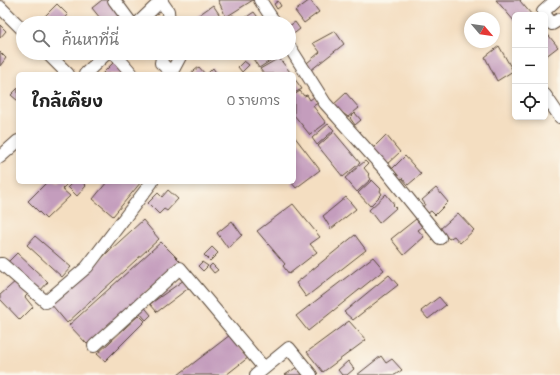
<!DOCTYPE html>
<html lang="th">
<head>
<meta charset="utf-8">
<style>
  :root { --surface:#fff; --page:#f2f2f2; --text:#222; --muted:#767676; --line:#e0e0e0 }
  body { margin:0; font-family:Pangolin,"Playpen Sans Thai",sans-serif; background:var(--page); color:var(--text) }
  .controls { position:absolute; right:12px; top:12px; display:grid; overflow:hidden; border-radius:6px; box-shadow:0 2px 6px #0003 }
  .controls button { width:36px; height:36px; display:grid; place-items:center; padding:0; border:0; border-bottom:1px solid var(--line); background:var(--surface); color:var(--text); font:20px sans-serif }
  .compass { position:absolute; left:464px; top:12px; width:36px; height:36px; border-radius:50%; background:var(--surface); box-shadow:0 2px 6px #0003; rotate:119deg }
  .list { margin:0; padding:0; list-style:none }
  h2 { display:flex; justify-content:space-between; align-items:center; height:52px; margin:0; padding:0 16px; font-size:17px }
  h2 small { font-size:13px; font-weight:400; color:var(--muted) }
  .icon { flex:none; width:22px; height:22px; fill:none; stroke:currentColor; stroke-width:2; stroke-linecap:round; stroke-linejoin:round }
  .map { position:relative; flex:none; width:560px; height:375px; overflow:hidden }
  .search { position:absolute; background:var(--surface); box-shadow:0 2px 6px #0003; left:16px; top:16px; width:280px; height:44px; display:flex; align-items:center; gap:10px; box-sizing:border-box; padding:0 14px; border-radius:22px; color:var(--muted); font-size:15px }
  .panel { position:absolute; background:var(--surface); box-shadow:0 2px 6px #0003; left:16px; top:72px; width:280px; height:112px; border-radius:6px }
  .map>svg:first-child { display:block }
  .building { fill:#c49dbd }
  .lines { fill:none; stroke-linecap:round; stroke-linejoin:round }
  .minor-casing { stroke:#574536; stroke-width:14 }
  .minor { stroke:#fff; stroke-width:12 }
</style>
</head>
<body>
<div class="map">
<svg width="560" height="375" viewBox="0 0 560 375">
  <rect width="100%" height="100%" fill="#fbf7ec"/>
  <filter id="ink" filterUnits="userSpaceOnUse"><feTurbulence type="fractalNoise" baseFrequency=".025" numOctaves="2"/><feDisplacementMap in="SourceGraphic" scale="8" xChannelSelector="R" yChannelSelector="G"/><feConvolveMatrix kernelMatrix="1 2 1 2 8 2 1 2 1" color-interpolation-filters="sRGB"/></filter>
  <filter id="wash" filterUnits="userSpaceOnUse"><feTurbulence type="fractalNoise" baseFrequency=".012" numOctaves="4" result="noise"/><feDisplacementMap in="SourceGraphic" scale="16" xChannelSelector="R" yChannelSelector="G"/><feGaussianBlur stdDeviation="0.9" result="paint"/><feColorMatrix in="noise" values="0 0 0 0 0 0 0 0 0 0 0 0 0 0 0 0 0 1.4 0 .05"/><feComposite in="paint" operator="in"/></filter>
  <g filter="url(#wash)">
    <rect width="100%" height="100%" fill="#f4dec1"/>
    <g id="blocks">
      <path class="building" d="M102 0H108L121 16 111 23H104L92 8Z
        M218 0H253L226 17Z
        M310 0 319 12 304 23 295 11Z
        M496 0H521L520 1 532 15H515V22Z
        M278 1 281 6 277 9 274 4Z
        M57 4 68 15 61 23H38Z
        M213 5 225 23H195L193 19Z
        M254 12 260 20 256 23H228L226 20 233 15 239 22Z
        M295 22 300 29 291 36 289 33V26Z
        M0 25 6 31 0 38Z
        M335 31 344 44 311 70 307 63 320 52 313 43Z
        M545 31 558 47 545 57Z
        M499 46 513 71 497 81 485 57Z
        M0 52 6 58 0 66Z
        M189 53H202L196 59Z
        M251 53H273L276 57 259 68 250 54Z
        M279 58 290 72 288 74H264L260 69Z
        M115 61 127 74H102Z
        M244 61 249 65 242 72 238 67Z
        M199 67 205 74H190Z
        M213 68 217 74H208V73Z
        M294 78 302 89 294 93Z
        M18 88V101L11 95Z
        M300 91 304 96 307 95 310 100 314 97 318 103 313 106 326 123 310 135 294 115V95Z
        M346 93 359 108 348 117 340 111 338 112 332 106Z
        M355 113 361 120 355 125 350 118Z
        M328 124 334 130 317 145 312 138Z
        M334 132 360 163 343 177 318 146Z
        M386 135 400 152 386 165 372 149Z
        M294 136 320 170 296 188 291 182H294Z
        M405 156 421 174 408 185 402 178 399 180 395 176 397 174 392 169Z
        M365 161 368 164 364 168 369 174 368 175 371 179 357 192 345 178Z
        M372 180 381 189 380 191 382 194 370 206 358 193Z
        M47 182H55L58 184 60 182H69L62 189 70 196 46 219 28 201Z
        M73 182H82L86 186 77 196 68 187Z
        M107 182H141L113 216 93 199Z
        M436 188 448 202 435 215 431 211 428 213 423 207 425 204 422 200Z
        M168 190 178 199 167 211 164 209 159 214 148 203 158 193 162 197Z
        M386 194 394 204 393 205 396 208 379 223 369 210Z
        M346 197 356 209 331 229 323 216Z
        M293 204 320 237 310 244 317 252 289 274 283 266 285 264 257 231Z
        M458 213 474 230 460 243 454 236 449 239 440 229Z
        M416 219 422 227 418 230 424 237 404 255 391 239Z
        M143 220 159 239 67 323 51 304Z
        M232 221 242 235 228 248 217 233Z
        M355 235 366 250 306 297 296 283Z
        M35 236 71 267 62 277 27 245Z
        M161 242 180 261 138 299 151 315 146 320 132 304 87 344 69 325Z
        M212 247 218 253 210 261 204 255Z
        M17 253 48 282 40 291 8 262Z
        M373 257 384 270 308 331 296 316Z
        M202 262 208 266 203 271 198 266Z
        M212 264 218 270 214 273 209 267Z
        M389 275 398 285 353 320 344 312Z
        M184 280 190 287 157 312 150 304Z
        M16 281 28 294 25 297 33 307 20 320 0 299V295Z
        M439 297 446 305 428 319 421 311Z
        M139 315 145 321 105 361 97 354Z
        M349 321 366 340 323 372 307 352Z
        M230 335 249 357 226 375H178Z
        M381 356 386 363 392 359 402 370 395 375H357Z
        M348 361 354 369 347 375H342L338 370Z
        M297 367 303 375H285Z"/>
    </g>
  </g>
  <g filter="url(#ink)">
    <use href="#blocks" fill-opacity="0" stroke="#574536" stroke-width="1"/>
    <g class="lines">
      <g class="minor-casing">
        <path id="minor" d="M114 0 131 23
          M260 0 275 23
          M556 0 543 12 552 24 560 19
          M161 1 168 11 169 23
          M0 7 23 30
          M138 23 162 0
          M289 46 325 103 386 171 440 238
          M47 53 68 74
          M114 53 132 74
          M163 53 161 63 169 70 174 68 182 53
          M85 74 107 53
          M545 95 560 117
          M0 157 18 141
          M0 264H2L46 302 87 267 152 182
          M94 346 180 268 264 368
          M256 375 289 348 311 375"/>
      </g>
      <use href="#minor" class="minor"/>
    </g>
  </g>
</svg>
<div class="controls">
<button>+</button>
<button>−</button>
<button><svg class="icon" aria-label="locate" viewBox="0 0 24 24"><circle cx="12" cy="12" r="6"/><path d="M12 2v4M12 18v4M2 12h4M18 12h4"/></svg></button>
</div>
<svg class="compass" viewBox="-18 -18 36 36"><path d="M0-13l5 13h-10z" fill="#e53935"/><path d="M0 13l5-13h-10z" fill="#767676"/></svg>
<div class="search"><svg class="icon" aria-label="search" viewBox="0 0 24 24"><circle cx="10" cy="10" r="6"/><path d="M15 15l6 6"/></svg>ค้นหาที่นี่</div>
<section class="panel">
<h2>ใกล้เคียง<small>0 รายการ</small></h2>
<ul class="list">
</ul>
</section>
</div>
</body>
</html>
